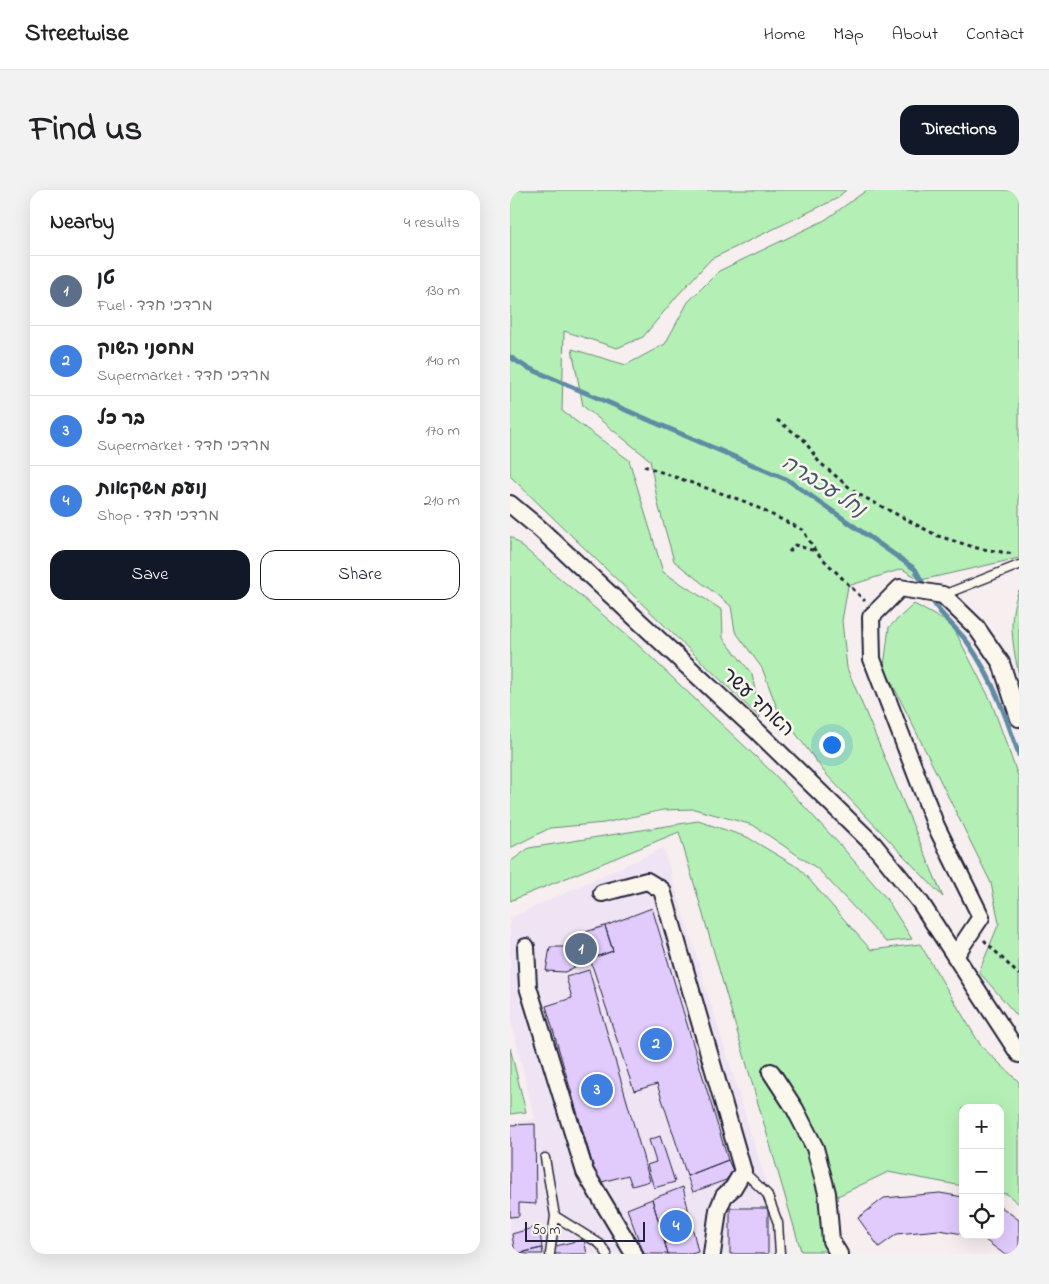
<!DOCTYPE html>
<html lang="en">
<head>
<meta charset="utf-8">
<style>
  :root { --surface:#fff; --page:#f2f2f2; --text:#202124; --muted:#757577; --line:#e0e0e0; --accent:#111827 }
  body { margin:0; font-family:"Indie Flower","Playpen Sans Hebrew",sans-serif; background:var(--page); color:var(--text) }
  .controls { position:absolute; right:15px; bottom:15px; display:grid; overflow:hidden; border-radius:10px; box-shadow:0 5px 20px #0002 }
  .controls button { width:45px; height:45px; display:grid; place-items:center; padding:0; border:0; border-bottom:1px solid var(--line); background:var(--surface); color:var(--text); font:25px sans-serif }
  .scale { position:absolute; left:15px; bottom:12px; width:120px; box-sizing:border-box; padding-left:5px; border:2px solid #22223b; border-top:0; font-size:14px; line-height:18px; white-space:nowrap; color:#22223b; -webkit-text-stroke:4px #fbf7ec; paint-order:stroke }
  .you { position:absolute; left:321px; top:554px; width:18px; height:18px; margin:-12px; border:4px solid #fff; border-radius:50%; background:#1a73e8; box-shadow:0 0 0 8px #1a73e833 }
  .badge { display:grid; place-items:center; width:32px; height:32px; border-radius:50%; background:var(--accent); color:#fff; font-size:16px; font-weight:700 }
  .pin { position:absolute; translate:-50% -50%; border:2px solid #fff; box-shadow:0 1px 5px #0006 }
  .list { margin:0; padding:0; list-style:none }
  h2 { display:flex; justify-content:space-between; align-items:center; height:65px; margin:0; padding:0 20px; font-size:21px }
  h2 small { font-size:16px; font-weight:400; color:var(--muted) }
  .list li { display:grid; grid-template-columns:32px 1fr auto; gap:15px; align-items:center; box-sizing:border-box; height:70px; padding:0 20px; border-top:1px solid var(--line) }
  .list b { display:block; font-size:19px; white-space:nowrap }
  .list p { margin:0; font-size:16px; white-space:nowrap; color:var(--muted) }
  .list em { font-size:16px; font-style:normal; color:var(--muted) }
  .actions { display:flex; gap:10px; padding:15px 20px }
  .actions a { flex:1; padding:11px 0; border:1px solid var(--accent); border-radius:15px; text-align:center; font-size:18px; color:var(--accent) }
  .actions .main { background:var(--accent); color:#fff }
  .icon { flex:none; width:28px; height:28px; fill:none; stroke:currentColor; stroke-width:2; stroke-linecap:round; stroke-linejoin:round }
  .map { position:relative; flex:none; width:509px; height:1064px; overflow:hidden; border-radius:15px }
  header { display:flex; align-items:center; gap:30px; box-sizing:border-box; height:70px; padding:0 25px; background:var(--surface); border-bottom:1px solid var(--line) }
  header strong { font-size:24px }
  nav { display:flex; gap:28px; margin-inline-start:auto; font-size:18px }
  .intro { display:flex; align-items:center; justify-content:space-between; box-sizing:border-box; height:120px; padding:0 30px }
  h1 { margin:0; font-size:35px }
  .button { padding:12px 22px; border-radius:15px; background:var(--accent); color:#fff; font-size:18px; font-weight:700 }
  main { display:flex; gap:30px; padding:0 30px }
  aside { flex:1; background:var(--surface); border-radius:15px; box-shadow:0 5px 20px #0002 }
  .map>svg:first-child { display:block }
  .built { fill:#efe4f3 }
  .green { fill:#b4f0b5; stroke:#6b8978 }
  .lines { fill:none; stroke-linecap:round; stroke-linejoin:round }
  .stream { stroke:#608ba4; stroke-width:5 }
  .building { fill:#e0cbfc; stroke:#22223b }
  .lane-casing { stroke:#22223b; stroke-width:11 }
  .street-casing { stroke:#22223b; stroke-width:20 }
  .path { stroke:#22223b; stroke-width:3; stroke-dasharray:4 4; stroke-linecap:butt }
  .lane { stroke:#fbf7ec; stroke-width:8 }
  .street { stroke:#fbf7ec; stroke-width:16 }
  .labels { text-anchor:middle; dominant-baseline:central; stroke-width:5; stroke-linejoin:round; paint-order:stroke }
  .street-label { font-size:20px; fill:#22223b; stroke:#fbf7ec }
  .water-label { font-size:21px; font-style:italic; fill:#415770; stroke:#fbf7ec }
</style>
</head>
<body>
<header>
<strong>Streetwise</strong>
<nav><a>Home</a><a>Map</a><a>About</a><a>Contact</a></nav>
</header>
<div class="intro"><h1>Find us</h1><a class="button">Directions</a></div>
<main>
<aside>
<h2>Nearby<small>4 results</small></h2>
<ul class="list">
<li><span class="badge" style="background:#5c6f8a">1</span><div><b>טן</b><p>Fuel · מרדכי חדד</p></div><em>130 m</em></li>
<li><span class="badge" style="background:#3f7fe0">2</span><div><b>מחסני השוק</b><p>Supermarket · מרדכי חדד</p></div><em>140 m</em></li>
<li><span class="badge" style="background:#3f7fe0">3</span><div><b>בר כל</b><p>Supermarket · מרדכי חדד</p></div><em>170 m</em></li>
<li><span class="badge" style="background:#3f7fe0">4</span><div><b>נועם משקאות</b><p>Shop · מרדכי חדד</p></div><em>210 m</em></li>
</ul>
<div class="actions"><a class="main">Save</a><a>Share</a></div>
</aside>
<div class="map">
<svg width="509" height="1064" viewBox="0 0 509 1064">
  <rect width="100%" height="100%" fill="#f6eeef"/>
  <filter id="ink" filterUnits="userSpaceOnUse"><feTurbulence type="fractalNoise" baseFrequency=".02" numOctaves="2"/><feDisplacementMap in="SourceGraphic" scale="10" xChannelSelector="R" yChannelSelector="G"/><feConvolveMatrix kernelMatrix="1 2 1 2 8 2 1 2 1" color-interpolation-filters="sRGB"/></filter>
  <g filter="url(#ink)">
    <path class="built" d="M153 658 278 1064H0V933L25 929 0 827V728Z"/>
    <path class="green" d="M0 0H336L326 9 201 69 167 106 133 147 107 158 54 141 52 221 119 270 153 382 212 420 213 448 242 484 250 528 0 286Z
      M357 0H509V368L411 390 392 379 338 396 332 431 337 478 433 707 315 583 267 518 252 478 225 441 221 416 164 371 148 314 140 270 73 216 62 159 116 175 155 154 178 112 209 81 315 30Z
      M0 346 127 454 265 585 332 657 376 708 402 749 376 752 308 679 243 635 184 619 153 620 94 633 40 638 0 658Z
      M509 400V486C503 456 497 428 509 400Z
      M404 414 442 435 481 511 509 589V828L469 782 489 733 481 693 374 477 379 437Z
      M188 631 237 647 289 678 361 760 410 754 471 856 509 892V1014L497 1004 490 1003V918H453V996L378 982 313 1013 317 1061H291L169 642 0 711V672L19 658Z
      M0 858 16 922 0 924Z"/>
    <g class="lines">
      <path class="stream" d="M0 167 16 177 278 290 405 379 416 399
        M420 406C431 428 446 436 458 453 482 487 496 526 509 565"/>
    </g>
    <path class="building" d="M142 718 218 970 177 986 147 894 124 901 80 769 103 761 95 736Z
      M95 736 103 761 80 769 55 782 36 781 40 757H60L72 743Z
      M79 780 140 991 122 996 118 985 88 993 36 816 62 808 56 787Z
      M25 934 26 1014 9 1013V1026L0 1027V935Z
      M150 946 165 992 144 998 137 975 146 972 139 950Z
      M218 970 223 981 216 990 183 1002 177 986Z
      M173 997 188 1062 181 1064H158L142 1009Z
      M430 1003 453 1007V1044L429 1040 387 1044 369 1057 348 1028 374 1008Z
      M142 1009 158 1064H134L117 1019Z
      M490 1016 509 1030V1064H494L471 1047 459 1045H490Z
      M220 1018H258V1064H220Z
      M29 1036 32 1058 5 1064 2 1044Z
      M74 1049 77 1064H43L42 1057Z
      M32 1058 33 1064H7Z"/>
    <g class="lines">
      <g class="lane-casing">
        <path id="lane" d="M433 405 509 375
          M35 968 45 1026 90 1054 97 1064
          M233 981 257 1004 268 1033 270 1064
          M40 1064 45 1026"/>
      </g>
      <g class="street-casing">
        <path id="street" d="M0 314 29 338 248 542 364 655 410 712 509 864
          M92 703 137 691 152 700 233 981 223 998 214 1006 208 1020 202 1064
          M16 757 18 797 75 982 124 1064
          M445 766 471 727 426 636 362 469 361 427 390 398 433 405 466 437 491 473 509 528
          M261 882 285 919 305 958 317 1003 321 1051 329 1064"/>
      </g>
      <path class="path" d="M267 230 294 250 309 272 346 303 428 346 467 358 504 364
        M134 276 236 312 293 340 306 362 355 411
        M279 362 285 355 305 361
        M474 750 509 785"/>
      <use href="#lane" class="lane"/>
      <use href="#street" class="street"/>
    </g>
  </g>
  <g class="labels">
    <g class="street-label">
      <text transform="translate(247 513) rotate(43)">האחד עשר</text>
    </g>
    <g class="water-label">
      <text transform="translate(313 297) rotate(33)">נחל עכברה</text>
    </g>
  </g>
</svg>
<div class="controls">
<button>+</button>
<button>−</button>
<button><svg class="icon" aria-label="locate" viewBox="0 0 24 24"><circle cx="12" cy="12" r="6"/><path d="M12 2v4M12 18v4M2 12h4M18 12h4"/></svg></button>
</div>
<div class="scale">50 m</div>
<div class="you"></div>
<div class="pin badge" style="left:71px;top:759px;background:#5c6f8a">1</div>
<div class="pin badge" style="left:146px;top:854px;background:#3f7fe0">2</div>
<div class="pin badge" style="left:87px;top:900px;background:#3f7fe0">3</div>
<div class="pin badge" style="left:166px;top:1036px;background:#3f7fe0">4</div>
</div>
</main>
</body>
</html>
